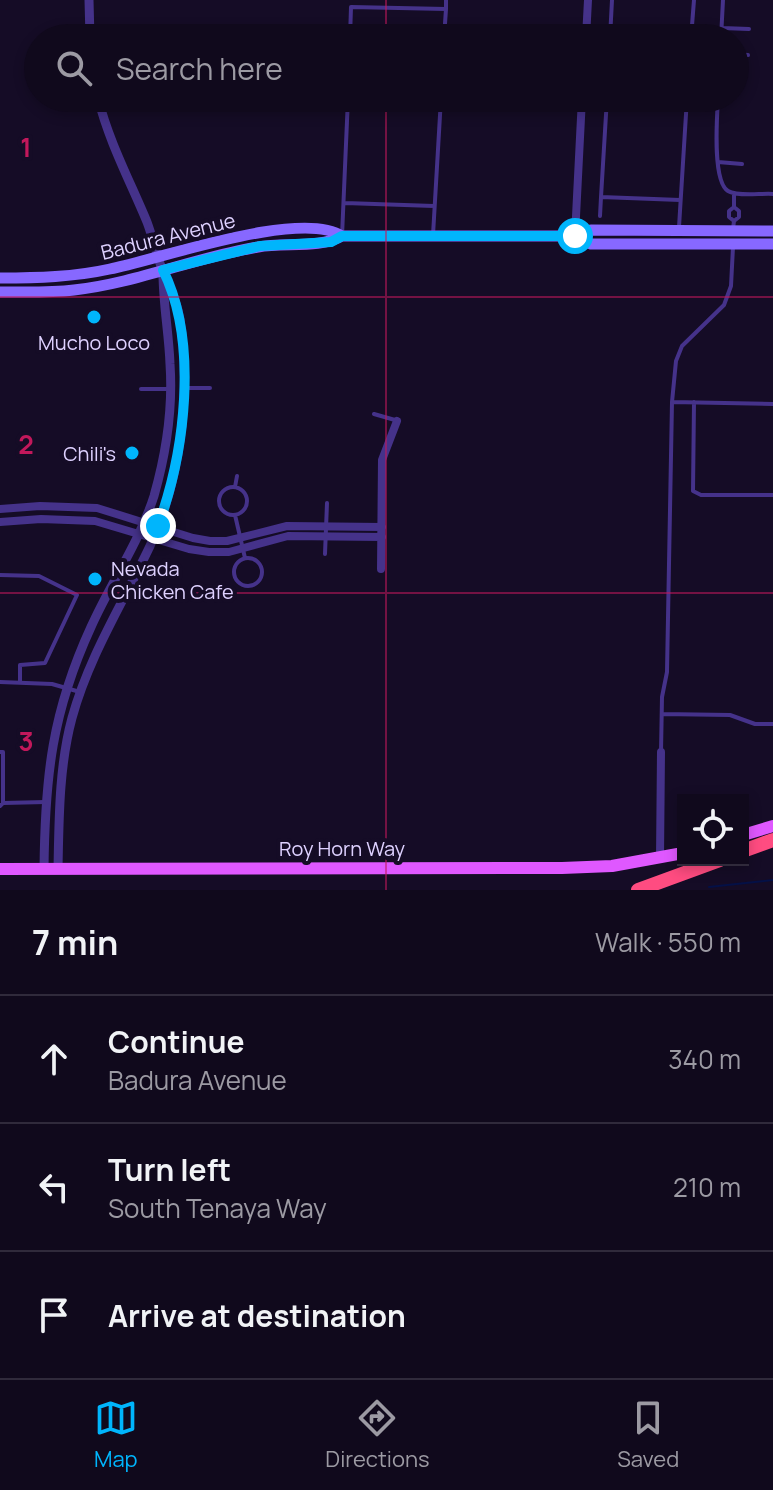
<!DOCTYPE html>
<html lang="en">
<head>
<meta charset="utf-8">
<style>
  :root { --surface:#10091c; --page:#1e1729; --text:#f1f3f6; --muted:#9c9aa3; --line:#302a3b; --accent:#00b5fc }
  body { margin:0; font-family:Manrope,sans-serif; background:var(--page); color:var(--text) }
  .controls { position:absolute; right:24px; bottom:24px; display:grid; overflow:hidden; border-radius:0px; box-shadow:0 4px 12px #0003 }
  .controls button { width:72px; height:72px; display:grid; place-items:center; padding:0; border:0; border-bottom:2px solid var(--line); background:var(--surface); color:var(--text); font:40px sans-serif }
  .stop { position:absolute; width:24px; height:24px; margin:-18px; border:6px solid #00b5fc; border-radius:50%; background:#fff }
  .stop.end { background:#00b5fc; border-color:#fff; box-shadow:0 2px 8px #0008 }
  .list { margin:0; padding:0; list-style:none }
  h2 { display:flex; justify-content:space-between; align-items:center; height:104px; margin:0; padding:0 32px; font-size:34px }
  h2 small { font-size:26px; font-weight:400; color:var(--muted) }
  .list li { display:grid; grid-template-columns:52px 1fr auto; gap:24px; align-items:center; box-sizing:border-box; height:128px; padding:0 32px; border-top:2px solid var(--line) }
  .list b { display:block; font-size:30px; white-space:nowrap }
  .list p { margin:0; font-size:26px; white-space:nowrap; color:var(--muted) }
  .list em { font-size:26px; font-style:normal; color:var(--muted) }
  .icon { flex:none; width:44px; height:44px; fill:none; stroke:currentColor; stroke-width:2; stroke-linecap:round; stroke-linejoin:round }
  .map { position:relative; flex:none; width:773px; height:890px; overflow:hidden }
  .search { position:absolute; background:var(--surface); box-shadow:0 4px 12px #0003; left:24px; right:24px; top:24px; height:88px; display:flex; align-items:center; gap:20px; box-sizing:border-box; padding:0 28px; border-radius:44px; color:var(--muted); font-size:30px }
  .sheet { height:488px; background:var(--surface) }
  nav { display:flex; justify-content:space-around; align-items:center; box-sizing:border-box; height:112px; border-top:2px solid var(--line); background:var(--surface); font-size:22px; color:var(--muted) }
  nav a { display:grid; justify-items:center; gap:4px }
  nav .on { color:var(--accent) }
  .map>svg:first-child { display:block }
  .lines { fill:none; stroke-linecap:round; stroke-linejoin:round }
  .stream { stroke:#041046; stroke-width:2 }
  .service { stroke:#45328a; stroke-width:4 }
  .minor { stroke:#45328a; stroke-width:8 }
  .tertiary { stroke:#45328a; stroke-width:9 }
  .secondary { stroke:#8768ff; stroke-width:11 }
  .primary { stroke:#df58ff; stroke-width:12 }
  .motorway { stroke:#ff4c81; stroke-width:14 }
  .route { stroke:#00b5fc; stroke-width:10 }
  .grid { fill:none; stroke:#c2185b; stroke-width:2; stroke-opacity:0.55 }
  .poi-dot { fill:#00b5fc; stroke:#150c26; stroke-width:3 }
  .labels { text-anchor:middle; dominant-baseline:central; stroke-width:8; stroke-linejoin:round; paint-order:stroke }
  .street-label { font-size:20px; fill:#ded1ff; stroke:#150c26 }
  .poi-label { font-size:20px; fill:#ded1ff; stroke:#150c26 }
  .grid-label { font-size:26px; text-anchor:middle; font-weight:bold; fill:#c2185b; stroke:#150c26; stroke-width:8; stroke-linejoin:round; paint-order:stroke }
</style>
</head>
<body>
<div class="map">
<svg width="773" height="890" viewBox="0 0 773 890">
  <rect width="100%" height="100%" fill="#150c26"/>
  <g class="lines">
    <path class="stream" d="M709 887 773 880"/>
    <path class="service" d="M446 9V0
      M722 28 749 29
      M350 38 351 7 446 9 444 38
      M610 38 612 0
      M691 38 694 0
      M721 38 723 0
      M735 54 748 55
      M428 98 441 99
      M607 98 601 197 680 200
      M718 98C717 117 712 181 728 191 738 197 761 193 773 194
      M347 104 441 108
      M718 162 742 164
      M345 203 434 206
      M600 216 601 197
      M734 221 729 217V211L734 207
      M679 227 687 98
      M733 229 734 221 739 217V211L734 207V193
      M433 235 441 98
      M342 236 348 98
      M185 388H210
      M141 389H170
      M672 402 773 404
      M694 402 693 491 701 495H773
      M374 414 395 420
      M235 487 237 476
      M219 501a14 14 0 1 1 28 0a14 14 0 1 1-28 0Z
      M235 515 245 558
      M325 554 327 503
      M234 572a14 14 0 1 1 28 0a14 14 0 1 1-28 0Z
      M0 575 39 576 77 595 45 663 20 665V683
      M0 682 52 684 80 692
      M662 714 730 715 755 724H773
      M0 752H3V803
      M661 752 662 697 667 672 672 402 676 361 682 346 724 305 731 286 733 247
      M0 806 3 803 46 802"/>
    <path class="minor" d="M586 38 588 0
      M575 236 582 98
      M0 509 40 506 97 508 193 538 210 541H227L287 526 382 527
      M0 522 41 519 95 521 189 549 209 552H229L288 536 382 537
      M381 569 382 460 397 421
      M660 858 661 752"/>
    <path class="tertiary" d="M89 0 90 38
      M44 869C45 776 52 712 91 627 111 582 139 543 154 496 166 454 173 408 170 364 169 334 163 304 163 273
      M58 869C59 819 59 766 72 718 89 656 123 603 150 546 181 478 191 394 180 320 177 300 169 286 162 269 156 253 153 238 147 222 130 181 109 142 98 98"/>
    <path class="secondary" d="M575 236 591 244H773
      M0 278C37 278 74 277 110 269 160 259 301 209 342 236
      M0 292C24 292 49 293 74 290 137 283 196 257 258 247 285 242 319 249 342 236H575L591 230 773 231"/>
    <path class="primary" d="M743 835 773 826
      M0 869 562 868 612 866 683 853"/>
    <path class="motorway" d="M743 851 773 840
      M638 890 720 860"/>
  </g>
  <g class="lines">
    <path class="route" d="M158 526C185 452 199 343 163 270L260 246 331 242 342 236H575"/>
  </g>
  <path class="grid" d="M386 0V38M386 98V890M0 297H773M0 593H773"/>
  <g class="poi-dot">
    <circle cx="94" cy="317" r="8"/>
    <circle cx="132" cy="453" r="8"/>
    <circle cx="95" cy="579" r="8"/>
  </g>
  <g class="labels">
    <g class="street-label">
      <text transform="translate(168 236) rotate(-14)">Badura Avenue</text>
      <text x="342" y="848">Roy Horn Way</text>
    </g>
    <g class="poi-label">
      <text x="94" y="342">Mucho Loco</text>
      <text x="116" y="453" text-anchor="end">Chili's</text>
      <text x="111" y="568" text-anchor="start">Nevada<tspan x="111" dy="23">Chicken Cafe</tspan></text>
    </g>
  </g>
  <g class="grid-label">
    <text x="26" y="157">1</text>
    <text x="26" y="454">2</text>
    <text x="26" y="751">3</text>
  </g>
</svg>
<div class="controls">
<button><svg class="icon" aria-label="locate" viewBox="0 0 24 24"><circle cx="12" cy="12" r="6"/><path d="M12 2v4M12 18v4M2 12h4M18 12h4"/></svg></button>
</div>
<div class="stop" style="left:575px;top:236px"></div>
<div class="stop end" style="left:158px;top:526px"></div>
<div class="search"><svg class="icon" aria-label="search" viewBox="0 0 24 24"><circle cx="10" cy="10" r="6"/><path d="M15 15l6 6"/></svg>Search here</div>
</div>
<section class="sheet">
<h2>7 min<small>Walk · 550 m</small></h2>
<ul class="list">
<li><svg class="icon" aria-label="ahead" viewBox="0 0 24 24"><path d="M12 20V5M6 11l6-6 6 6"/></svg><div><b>Continue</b><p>Badura Avenue</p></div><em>340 m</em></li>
<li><svg class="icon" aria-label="left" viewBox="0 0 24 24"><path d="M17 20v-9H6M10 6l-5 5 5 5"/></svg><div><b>Turn left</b><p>South Tenaya Way</p></div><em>210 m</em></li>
<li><svg class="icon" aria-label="arrive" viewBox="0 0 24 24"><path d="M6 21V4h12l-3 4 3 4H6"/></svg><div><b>Arrive at destination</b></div></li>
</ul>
</section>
<nav>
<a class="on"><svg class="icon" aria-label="map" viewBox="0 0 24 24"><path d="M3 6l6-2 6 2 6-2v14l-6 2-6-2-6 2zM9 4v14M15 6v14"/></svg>Map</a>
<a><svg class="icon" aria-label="directions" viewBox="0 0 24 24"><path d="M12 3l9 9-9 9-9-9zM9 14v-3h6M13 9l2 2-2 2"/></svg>Directions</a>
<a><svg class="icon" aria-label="saved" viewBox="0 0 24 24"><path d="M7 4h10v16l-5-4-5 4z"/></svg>Saved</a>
</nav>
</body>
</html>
